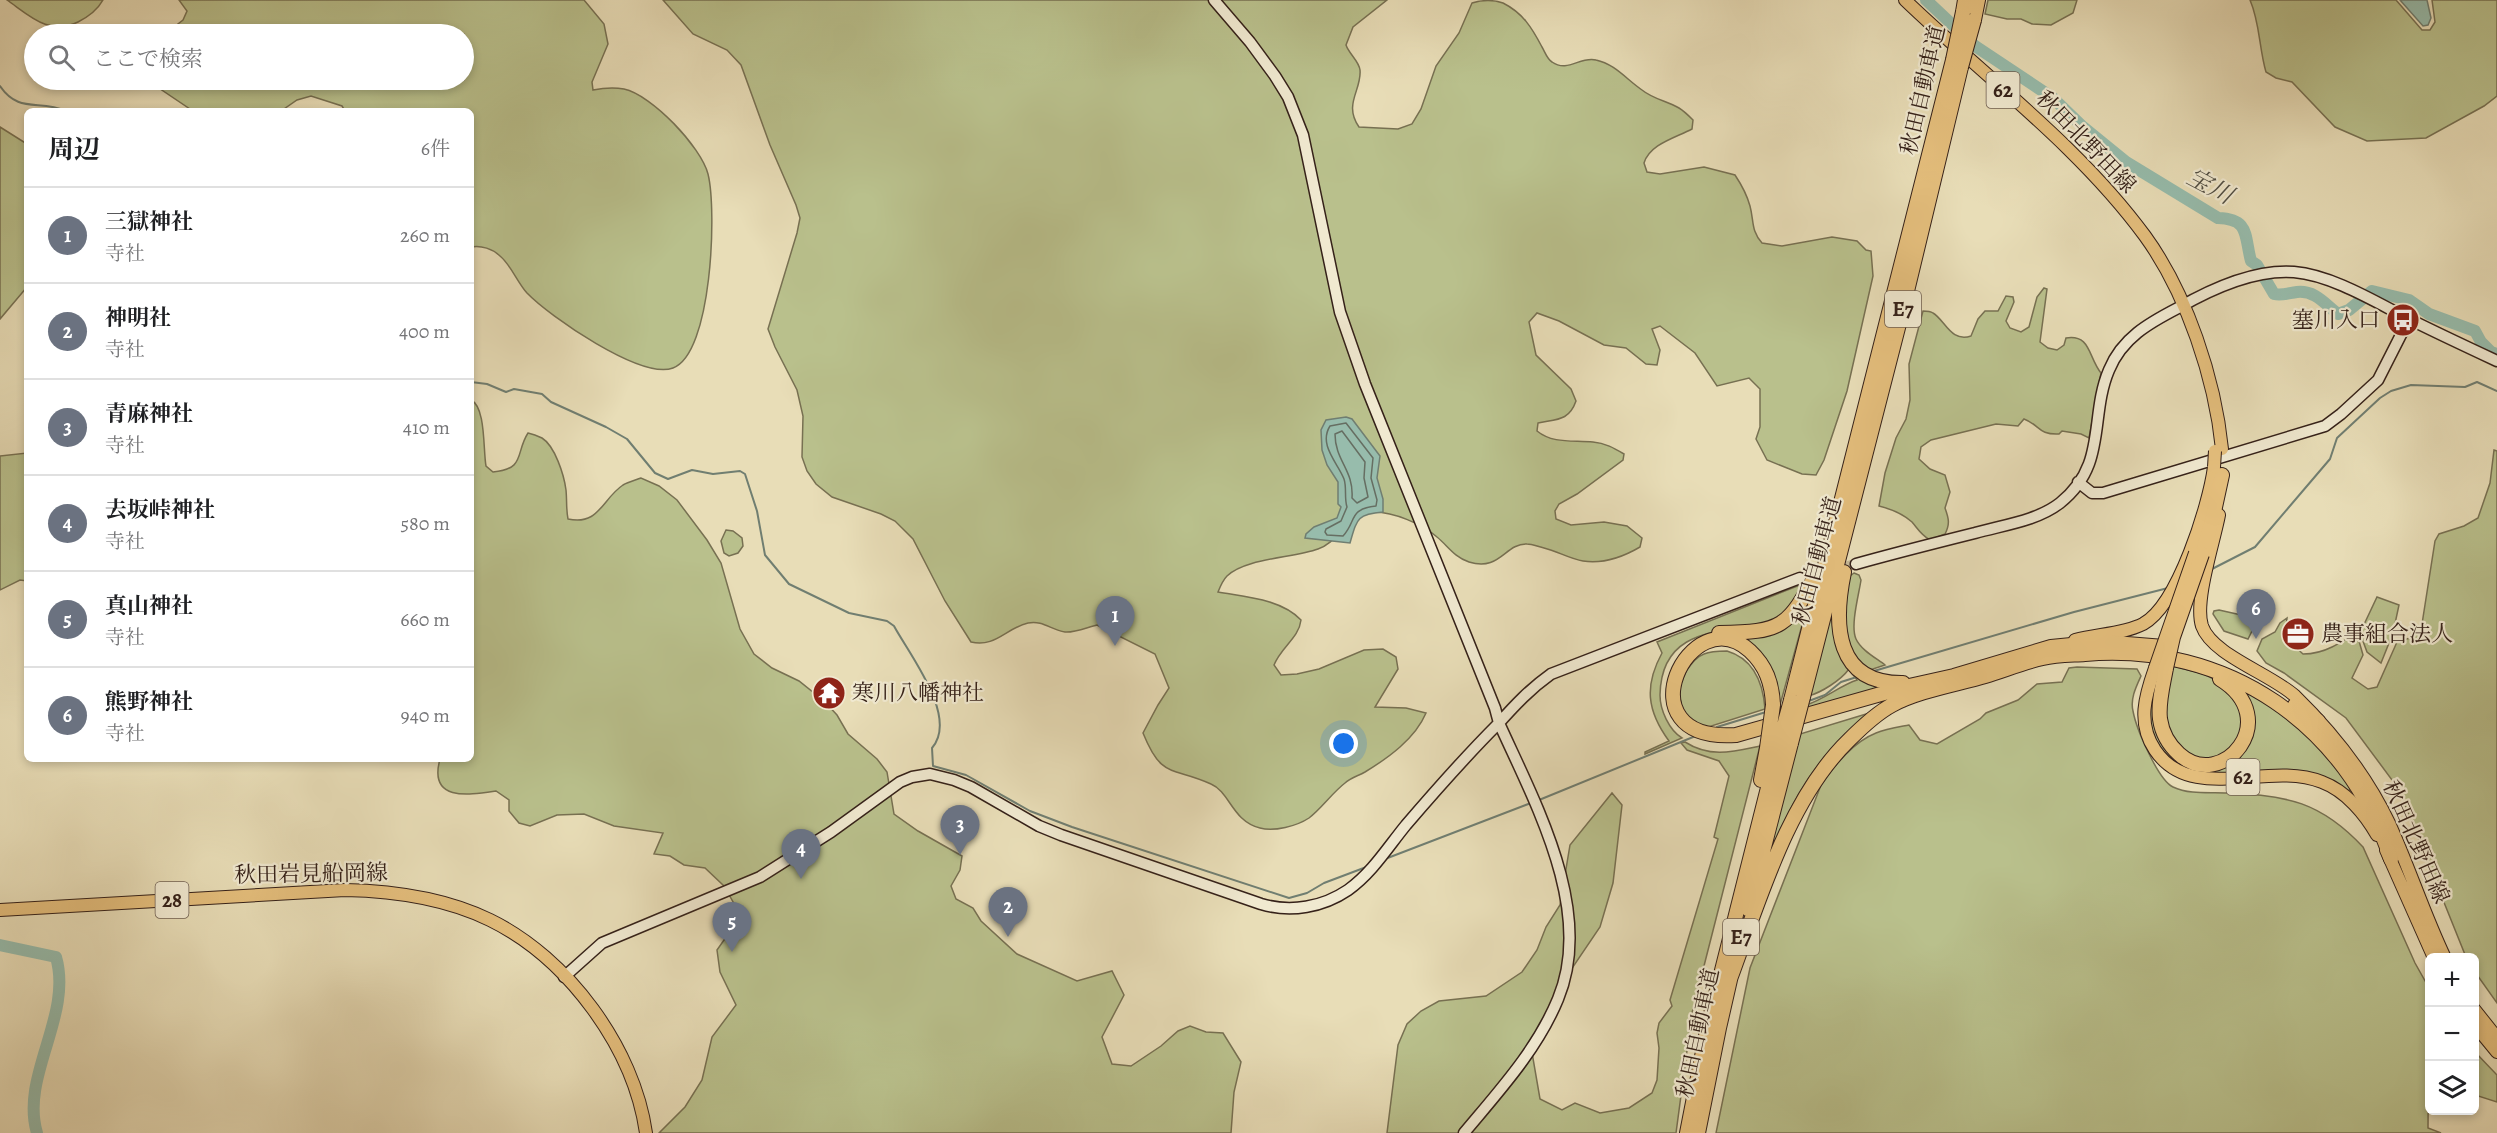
<!DOCTYPE html>
<html lang="ja">
<head>
<meta charset="utf-8">
<style>
  :root { --surface:#fff; --page:#f2f2f2; --text:#202124; --muted:#757577; --line:#e0e0e0; --accent:#8f2418 }
  body { margin:0; font-family:Alegreya,"Noto Serif JP",serif; background:var(--page); color:var(--text) }
  .controls { position:absolute; right:18px; bottom:18px; display:grid; overflow:hidden; border-radius:9px; box-shadow:0 3px 9px #0003 }
  .controls button { width:54px; height:54px; display:grid; place-items:center; padding:0; border:0; border-bottom:2px solid var(--line); background:var(--surface); color:var(--text); font:30px sans-serif }
  .you { position:absolute; left:1344px; top:744px; width:21px; height:21px; margin:-15px; border:4px solid #fff; border-radius:50%; background:#1a73e8; box-shadow:0 0 0 9px #1a73e833 }
  .badge { display:grid; place-items:center; width:39px; height:39px; border-radius:50%; background:var(--accent); color:#fff; font-size:20px; font-weight:700 }
  .pin { position:absolute; translate:-50% -50px; filter:drop-shadow(0 2px 3px #0008) }
  .pin::after { content:''; position:absolute; top:32px; width:21px; height:18px; background:inherit; clip-path:polygon(0 0,100% 0,50% 100%) }
  .list { margin:0; padding:0; list-style:none }
  h2 { display:flex; justify-content:space-between; align-items:center; height:78px; margin:0; padding:0 24px; font-size:26px }
  h2 small { font-size:20px; font-weight:400; color:var(--muted) }
  .list li { display:grid; grid-template-columns:39px 1fr auto; gap:18px; align-items:center; box-sizing:border-box; height:96px; padding:0 24px; border-top:2px solid var(--line) }
  .list b { display:block; font-size:22px; white-space:nowrap }
  .list p { margin:0; font-size:20px; white-space:nowrap; color:var(--muted) }
  .list em { font-size:20px; font-style:normal; color:var(--muted) }
  .icon { flex:none; width:33px; height:33px; fill:none; stroke:currentColor; stroke-width:2; stroke-linecap:round; stroke-linejoin:round }
  .map { position:relative; flex:none; width:2497px; height:1133px; overflow:hidden }
  .search { position:absolute; background:var(--surface); box-shadow:0 3px 9px #0003; left:24px; top:24px; width:450px; height:66px; display:flex; align-items:center; gap:15px; box-sizing:border-box; padding:0 21px; border-radius:33px; color:var(--muted); font-size:22px }
  .panel { position:absolute; background:var(--surface); box-shadow:0 3px 9px #0003; left:24px; top:108px; width:450px; height:654px; border-radius:9px }
  .map>svg:first-child { display:block }
  .green { fill:#b9c08c; stroke:#777052; stroke-width:1.5 }
  .water { fill:#97bcac; stroke:#707e71; stroke-width:1.5 }
  .lines { fill:none; stroke-linecap:round; stroke-linejoin:round }
  .shore { stroke:#666e62; stroke-width:1.5 }
  .stream { stroke:#707e71; stroke-width:2 }
  .river { stroke:#97bcac; stroke-width:12 }
  .secondary-tunnel { stroke:#c4b797; stroke-width:10; stroke-dasharray:10 5; stroke-linecap:butt }
  .secondary-casing { stroke:#352119; stroke-width:13 }
  .primary-casing { stroke:#352119; stroke-width:14 }
  .highway-casing { stroke:#352119; stroke-width:16 }
  .secondary { stroke:#f0e9d0; stroke-width:10 }
  .primary { stroke:#e4be7c; stroke-width:12 }
  .highway { stroke:#e4be7c; stroke-width:14 }
  .primary-bridge-casing { stroke:#352119; stroke-width:14; stroke-linecap:butt }
  .highway-bridge-casing { stroke:#352119; stroke-width:16; stroke-linecap:butt }
  .primary-bridge { stroke:#e4be7c; stroke-width:12 }
  .highway-bridge { stroke:#e4be7c; stroke-width:14 }
  .labels { text-anchor:middle; dominant-baseline:central; stroke-width:4.5; stroke-linejoin:round; paint-order:stroke }
  .shield { fill:#f0e9d0; stroke:#6d5d50; stroke-width:1.5 }
  .shield-label { font-size:21px; font-weight:bold; fill:#352119 }
  .street-label { font-size:22px; fill:#352119; stroke:#f0e9d0 }
  .poi-label { font-size:22px; fill:#352119; stroke:#f0e9d0; text-anchor:start }
  .water-label { font-size:24px; font-style:italic; fill:#525045; stroke:#f0e9d0 }
</style>
</head>
<body>
<div class="map">
<svg width="2497" height="1133" viewBox="0 0 2497 1133">
  <rect width="100%" height="100%" fill="#e8ddb7"/>
  <filter id="stains"><feTurbulence type="fractalNoise" baseFrequency=".00333" numOctaves="4"/><feColorMatrix values="0 0 0 0 .2 0 0 0 0 .09 0 0 0 0 .02 0 0 0 .5 -.17"/></filter>
  <radialGradient id="worn" r=".72"><stop offset=".6" stop-color="#630" stop-opacity="0"/><stop offset="1" stop-color="#630" stop-opacity=".3"/></radialGradient>
  <path class="green" d="M7 0H103C98 9 88 17 78 22 49 36 30 16 7 0Z
    M179 0H584L604 24 608 44 592 82 593 90C603 88 613 87 624 89 652 95 701 147 708 174 717 210 712 354 673 368 641 380 549 316 527 293 517 282 511 265 500 256 493 249 481 245 471 247V111H345L342 106 311 96 297 100 281 111H193L147 80H464V34H165L183 20 187 11Z
    M663 0H1387L1353 27 1346 45C1349 54 1359 61 1360 70 1362 90 1343 104 1359 127L1398 129 1412 124 1421 109 1436 66 1459 33 1472 3C1482 0 1494 0 1503 3 1523 13 1532 28 1542 47 1545 52 1547 59 1552 62 1568 73 1580 56 1596 60 1615 64 1627 80 1642 90 1653 99 1667 101 1679 108 1684 111 1689 116 1693 120L1692 129C1675 138 1650 144 1644 163L1647 172 1660 174 1704 167 1735 175C1741 184 1747 195 1750 206 1754 221 1751 231 1762 243L1782 246 1832 237 1857 241 1866 250 1871 251 1873 276 1847 391 1824 460 1816 475 1802 474 1767 460 1756 439 1760 427V389L1749 378 1717 386 1695 353 1660 326 1652 329 1660 350 1657 365 1646 364 1626 348 1604 345 1559 321 1537 313 1529 322 1536 355 1571 389 1576 401C1569 421 1557 419 1538 423L1537 431C1553 444 1573 440 1593 442 1605 443 1614 448 1624 454L1623 460 1577 494 1559 504 1555 511 1556 519 1571 525 1604 522 1627 526 1642 538 1640 547C1623 557 1603 564 1583 561 1570 559 1557 551 1544 548 1539 547 1532 544 1527 544 1505 543 1500 572 1469 562 1454 557 1448 546 1437 537 1422 524 1394 512 1374 512 1349 513 1339 542 1318 549 1294 558 1245 558 1227 576 1223 580 1220 587 1218 592 1246 597 1281 599 1301 620 1299 638 1281 647 1274 665L1281 675 1297 674 1319 669 1364 650 1383 649 1396 657 1398 669 1375 707 1406 708 1426 713C1415 739 1388 758 1365 772 1358 776 1350 778 1345 783 1332 793 1322 808 1309 818 1297 826 1274 832 1260 828 1232 821 1230 792 1211 784 1172 766 1162 780 1143 733L1158 705 1169 688 1155 654 1097 625C1088 627 1074 633 1065 632 1051 630 1043 620 1028 623 1006 628 995 648 971 642L945 601 913 539 895 521 881 514 832 497 816 484 807 471 802 457 803 416 797 390 775 347 768 329 797 233 800 218 796 205 770 145 741 65 727 50 693 34Z
    M1988 0H2077L2073 13 2051 25 2032 24 2021 19H2007L1985 14Z
    M2250 0H2396L2422 30H2430L2435 22 2432 0H2497V96L2484 106 2426 138 2367 141 2335 127 2292 82 2276 78 2266 72C2259 48 2260 23 2250 0Z
    M0 127 27 144V287L0 319Z
    M2044 288 2047 289 2040 342 2048 348 2057 350 2064 345 2066 338C2091 334 2088 357 2101 373L2089 438 2081 434 2062 431 2059 434C2038 435 2040 425 2024 419L2018 426 1996 424 1931 440 1921 447 1919 459 1930 469 1945 475 1950 492 1945 508C1949 519 1950 524 1945 534L1930 540C1921 535 1918 529 1912 522 1902 513 1891 509 1879 506L1885 473 1896 438 1906 419 1910 400 1909 364 1923 311C1926 311 1930 311 1933 313 1945 320 1951 343 1971 336L1978 319 1985 311H1998L2006 296 2013 297 2014 302 2006 321 2010 328 2021 332 2029 327 2037 297Z
    M471 400C486 407 483 450 486 466L493 472C526 469 515 453 528 433 533 434 538 436 542 438 555 446 564 475 566 490 567 500 566 509 568 519 599 526 602 499 623 485 628 482 636 480 641 478L659 486 677 500 707 540 721 563 740 629 754 654 772 668 799 681 824 701 837 715 848 734 877 759 887 772 894 814 918 831 962 856 960 870 951 886 956 899 973 908 981 921 1017 954 1077 981 1112 971 1124 995 1102 1037 1112 1064 1131 1066 1161 1046 1178 1031 1190 1026 1206 1032 1223 1033 1241 1062 1234 1092 1231 1133H659L685 1107 702 1080 712 1037 736 1005 720 972 717 950 741 916 724 886 705 868 684 865 670 856 654 854 663 833 614 826 584 814 557 815 530 826 519 823 509 811V800L496 791C469 795 428 802 440 759H471Z
    M2494 450 2497 451V1003L2475 972 2474 958 2466 957 2398 788 2346 718 2284 673 2266 663 2257 651 2262 639 2275 632 2280 623 2287 618C2285 635 2290 643 2303 654 2314 654 2322 652 2332 647 2343 642 2346 635 2359 641L2363 655 2352 678 2368 689 2377 687 2397 642 2413 637 2422 624 2435 541 2439 534 2464 526 2478 518 2490 483Z
    M27 453V581L20 580 0 590V456Z
    M726 530 733 531 742 538 743 546 738 553 729 556 724 553 721 541Z
    M1854 573 1859 575 1861 580C1859 594 1850 626 1856 639 1861 650 1876 658 1885 665L1867 671C1838 645 1842 610 1850 576Z
    M1836 580 1839 645 1889 689 1804 713 1806 705C1825 699 1839 686 1857 680L1849 669C1841 680 1821 693 1808 696Z
    M1805 583C1797 599 1789 612 1773 621 1766 625 1754 625 1746 626 1701 633 1661 639 1660 695 1660 710 1669 730 1682 738L1645 754V752L1669 741C1647 711 1644 686 1662 653L1657 642Z
    M2377 597 2399 605 2393 633 2381 663 2367 652 2360 633Z
    M1804 606 1807 607 1780 705 1778 704 1769 670 1725 639 1760 634Z
    M2219 610 2250 617 2256 623 2248 639 2224 631 2213 614 2214 611Z
    M1727 651C1754 659 1763 682 1765 709L1702 729C1679 714 1673 695 1687 670 1692 663 1696 657 1704 654 1711 651 1719 651 1727 651Z
    M2169 665 2204 674 2225 685 2245 718 2234 750 2202 762 2172 742 2165 716Z
    M2077 667 2137 669 2141 676C2136 687 2130 699 2133 711 2136 728 2158 780 2173 787 2190 795 2210 792 2227 793 2287 795 2321 802 2363 847L2415 963 2429 988 2428 1128 2441 1133H1716L1750 968 1821 785C1835 765 1853 742 1876 733 1886 729 1899 727 1909 725L1920 740 1937 744 1980 719 1986 713 2018 700 2037 684 2062 682 2069 668Z
    M2157 669 2161 736 2211 769 2252 726C2252 704 2246 696 2230 682L2293 719 2353 787 2347 792 2330 781 2191 773 2164 758 2147 725Z
    M1876 711C1862 722 1845 733 1833 747 1801 782 1781 824 1765 869L1800 734Z
    M1685 742C1710 758 1732 752 1760 746L1692 1013 1676 1133H1387L1398 1045 1407 1024 1421 1011 1439 1001 1486 996 1522 972 1537 950 1546 927 1560 905 1570 845 1612 793 1622 805 1613 883 1600 927 1562 983 1546 1020 1530 1041 1540 1099 1562 1110 1575 1103 1600 1113 1629 1108 1652 1093 1657 1080 1659 1048 1657 1033 1659 1023 1672 1006 1670 1000 1718 839 1714 837 1729 776 1719 761 1687 750 1681 743Z
    M2475 1052 2497 1075V1102L2475 1095Z"/>
  <path class="water" d="M2400 0H2427L2431 18 2428 25 2423 26Z
    M1346 417 1352 419 1380 456 1377 478 1383 499V512C1357 514 1357 519 1350 543L1305 538 1306 534 1314 527 1337 518 1341 507 1338 504V482L1327 465 1322 450 1321 430 1326 420Z"/>
  <g class="lines">
    <path class="shore" d="M1346 423 1373 458 1371 478 1377 500 1376 506C1348 509 1357 521 1343 536L1327 535 1325 532 1326 529 1341 521 1347 507C1344 498 1347 488 1344 479 1338 463 1318 445 1330 426Z
      M1342 431 1365 462 1364 478 1368 497 1357 503 1352 498C1354 470 1335 461 1335 434Z"/>
    <path class="stream" d="M0 86C19 114 39 99 66 111
      M471 382 487 384 506 392 514 389 542 394 551 402 606 427 627 439 655 473 668 479 692 470 713 474 740 471 745 474 757 511 765 555 789 584 849 613 887 621 894 626C909 654 959 717 932 748L933 766 966 775 1030 811 1072 827 1289 898 1307 893 1324 883 1369 866
      M2212 569 2255 547 2330 459 2337 438 2380 398 2391 391 2411 385 2465 387 2477 382 2497 391
      M1874 671 2074 612 2168 588
      M1806 702 1825 695 1841 682 1860 676
      M1717 727 1766 712
      M1539 800 1698 735
      M1385 859 1531 803"/>
    <path class="river" d="M1926 0 1975 46 2053 98 2083 127 2126 162 2218 218C2250 219 2244 235 2251 261L2257 265 2274 294C2282 296 2289 293 2297 292 2315 290 2325 304 2338 314L2349 310 2372 291 2409 300 2429 314 2475 331 2481 342 2491 352 2497 354
      M0 945 56 957C73 1016 20 1076 37 1133"/>
    <path class="secondary-tunnel" d="M1800 578 1856 564"/>
    <g class="secondary-casing">
      <path id="secondary" d="M1214 0 1250 42 1275 76 1288 97 1303 135 1340 312 1365 384 1495 708 1499 723C1535 803 1595 911 1558 999 1537 1050 1499 1091 1464 1133
        M2078 482 2092 493H2103L2325 426 2341 414 2378 380 2409 319
        M1856 564C1895 553 1935 543 1975 533 2003 525 2037 521 2060 503 2108 465 2089 417 2109 370 2122 338 2149 323 2178 308 2211 289 2255 269 2294 272 2331 275 2374 301 2407 318 2437 333 2467 347 2497 361
        M564 977 602 943 760 877 831 832 900 782 912 777 930 774 954 780 971 787 1039 826 1061 835 1261 904C1291 913 1323 907 1348 890 1372 873 1388 847 1406 825 1436 790 1466 756 1498 724 1515 705 1530 689 1551 674L1800 578"/>
    </g>
    <g class="primary-casing">
      <path id="primary" d="M1905 0C1985 77 2079 146 2145 236 2187 294 2215 379 2222 449
        M2219 515C2214 542 2194 601 2202 626 2212 655 2271 674 2295 696 2332 732 2367 777 2389 823 2409 867 2424 914 2445 958
        M2075 640C2097 634 2123 634 2143 624 2178 605 2209 505 2214 467
        M2155 668C2145 696 2137 723 2155 750 2192 805 2267 760 2322 782 2346 791 2365 814 2377 835
        M2386 850 2434 958
        M0 910 345 890C395 891 445 898 490 920 568 958 634 1048 646 1133
        M2474 1009 2497 1038
        M2474 1024 2497 1052"/>
    </g>
    <g class="highway-casing">
      <path id="highway" d="M1963 12 1965 0
        M1974 20 1978 0
        M2202 554 2212 521 2222 475
        M1844 572C1833 625 1835 684 1903 683
        M1719 633C1782 632 1788 628 1817 572
        M2166 668C2163 685 2158 702 2160 719 2162 733 2169 745 2179 754 2222 793 2285 719 2220 679
        M1803 697 1901 316 1961 67
        M1791 700 1953 60
        M1773 705C1772 683 1766 666 1750 651 1690 596 1619 743 1736 735L1909 686 1954 676 2051 647 2102 642 2164 647
        M2295 705 2318 721
        M1761 780 1767 748
        M1748 909 1791 743
        M1730 979C1759 901 1788 799 1849 740 1861 728 1877 713 1892 705 1917 691 1958 684 1985 676 2005 670 2024 662 2043 658 2056 655 2071 655 2085 654 2226 642 2347 724 2391 859
        M1687 1133 1708 1026 1779 744
        M1698 1133 1719 1028 1732 971"/>
    </g>
    <use href="#secondary" class="secondary"/>
    <use href="#primary" class="primary"/>
    <use href="#highway" class="highway"/>
    <g class="primary-bridge-casing">
      <path id="primary-bridge" d="M2214 467 2215 451
        M2155 668 2195 553"/>
    </g>
    <g class="highway-bridge-casing">
      <path id="highway-bridge" d="M1953 60 1963 12
        M1961 67 1974 20
        M2166 668 2173 637 2202 554
        M1791 743 1803 697
        M1779 744 1791 700
        M1767 748 1773 705"/>
    </g>
    <use href="#primary-bridge" class="primary-bridge"/>
    <use href="#highway-bridge" class="highway-bridge"/>
  </g>
  <defs>
    <g id="bus-disc" transform="scale(1.725)"><circle r="9.5" fill="#8f2418" stroke="#f0e9d0"/><path d="M-5-6H5V4H4V6H2V4H-2V6H-4V4H-5ZM-3.5-4V0h7V-4ZM-3.5 1.2v1.5H-2V1.2ZM2 1.2v1.5H3.5V1.2Z" fill="#fff"/></g>
    <g id="office-disc" transform="scale(1.725)"><circle r="9.5" fill="#8f2418" stroke="#f0e9d0"/><path d="M-6-3h4V-5.5h4V-3h4V5H-6ZM-1-4.5V-3h2v-1.5ZM-6 0V1H6V0Z" fill="#fff"/></g>
    <g id="temple-disc" transform="scale(1.725)"><circle r="9.5" fill="#8f2418" stroke="#f0e9d0"/><path d="M0-6L5-2H3V0L6.5 2.5H4V6H1.5V3h-3V6H-4V2.5H-6.5L-3 0V-2H-5Z" fill="#fff"/></g>
  </defs>
  <g fill-rule="evenodd">
    <use href="#bus-disc" x="2403" y="320"/>
    <use href="#office-disc" x="2298" y="634"/>
    <use href="#temple-disc" x="829" y="693"/>
  </g>
  <g class="labels">
    <g class="shield">
      <rect x="1986.5" y="72" width="33" height="36" rx="4.5"/>
      <rect x="1885" y="291" width="36" height="36" rx="4.5"/>
      <rect x="2226.5" y="759" width="33" height="36" rx="4.5"/>
      <rect x="155.5" y="882" width="33" height="36" rx="4.5"/>
      <rect x="1723" y="919" width="36" height="36" rx="4.5"/>
    </g>
    <g class="shield-label">
      <text x="2003" y="90">62</text>
      <text x="1903" y="309">E7</text>
      <text x="2243" y="777">62</text>
      <text x="172" y="900">28</text>
      <text x="1741" y="937">E7</text>
    </g>
    <g class="street-label">
      <text transform="translate(1923 90) rotate(-77)">秋田自動車道</text>
      <text transform="translate(2086 142) rotate(46)">秋田北野田線</text>
      <text transform="translate(1817 561) rotate(-75)">秋田自動車道</text>
      <text transform="translate(2416 842) rotate(66)">秋田北野田線</text>
      <text transform="translate(311 874) rotate(-1)">秋田岩見船岡線</text>
      <text transform="translate(1698 1033) rotate(-78)">秋田自動車道</text>
    </g>
    <g class="poi-label">
      <text x="2380" y="320" text-anchor="end">塞川入口</text>
      <text x="2321" y="634">農事組合法人</text>
      <text x="852" y="693">寒川八幡神社</text>
    </g>
    <g class="water-label">
      <text transform="translate(2210 186) rotate(28)">宝川</text>
    </g>
  </g>
  <rect width="100%" height="100%" filter="url(#stains)"/>
  <rect width="100%" height="100%" fill="url(#worn)"/>
</svg>
<div class="controls">
<button>+</button>
<button>−</button>
<button><svg class="icon" aria-label="layers" viewBox="0 0 24 24"><path d="M12 4l9 5-9 5-9-5zM3 14l9 5 9-5"/></svg></button>
</div>
<div class="you"></div>
<div class="pin badge" style="left:1115px;top:646px;background:#6b7280">1</div>
<div class="pin badge" style="left:1008px;top:937px;background:#6b7280">2</div>
<div class="pin badge" style="left:960px;top:855px;background:#6b7280">3</div>
<div class="pin badge" style="left:801px;top:879px;background:#6b7280">4</div>
<div class="pin badge" style="left:732px;top:952px;background:#6b7280">5</div>
<div class="pin badge" style="left:2256px;top:639px;background:#6b7280">6</div>
<div class="search"><svg class="icon" aria-label="search" viewBox="0 0 24 24"><circle cx="10" cy="10" r="6"/><path d="M15 15l6 6"/></svg>ここで検索</div>
<section class="panel">
<h2>周辺<small>6件</small></h2>
<ul class="list">
<li><span class="badge" style="background:#6b7280">1</span><div><b>三獄神社</b><p>寺社</p></div><em>260 m</em></li>
<li><span class="badge" style="background:#6b7280">2</span><div><b>神明社</b><p>寺社</p></div><em>400 m</em></li>
<li><span class="badge" style="background:#6b7280">3</span><div><b>青麻神社</b><p>寺社</p></div><em>410 m</em></li>
<li><span class="badge" style="background:#6b7280">4</span><div><b>去坂峠神社</b><p>寺社</p></div><em>580 m</em></li>
<li><span class="badge" style="background:#6b7280">5</span><div><b>真山神社</b><p>寺社</p></div><em>660 m</em></li>
<li><span class="badge" style="background:#6b7280">6</span><div><b>熊野神社</b><p>寺社</p></div><em>940 m</em></li>
</ul>
</section>
</div>
</body>
</html>
